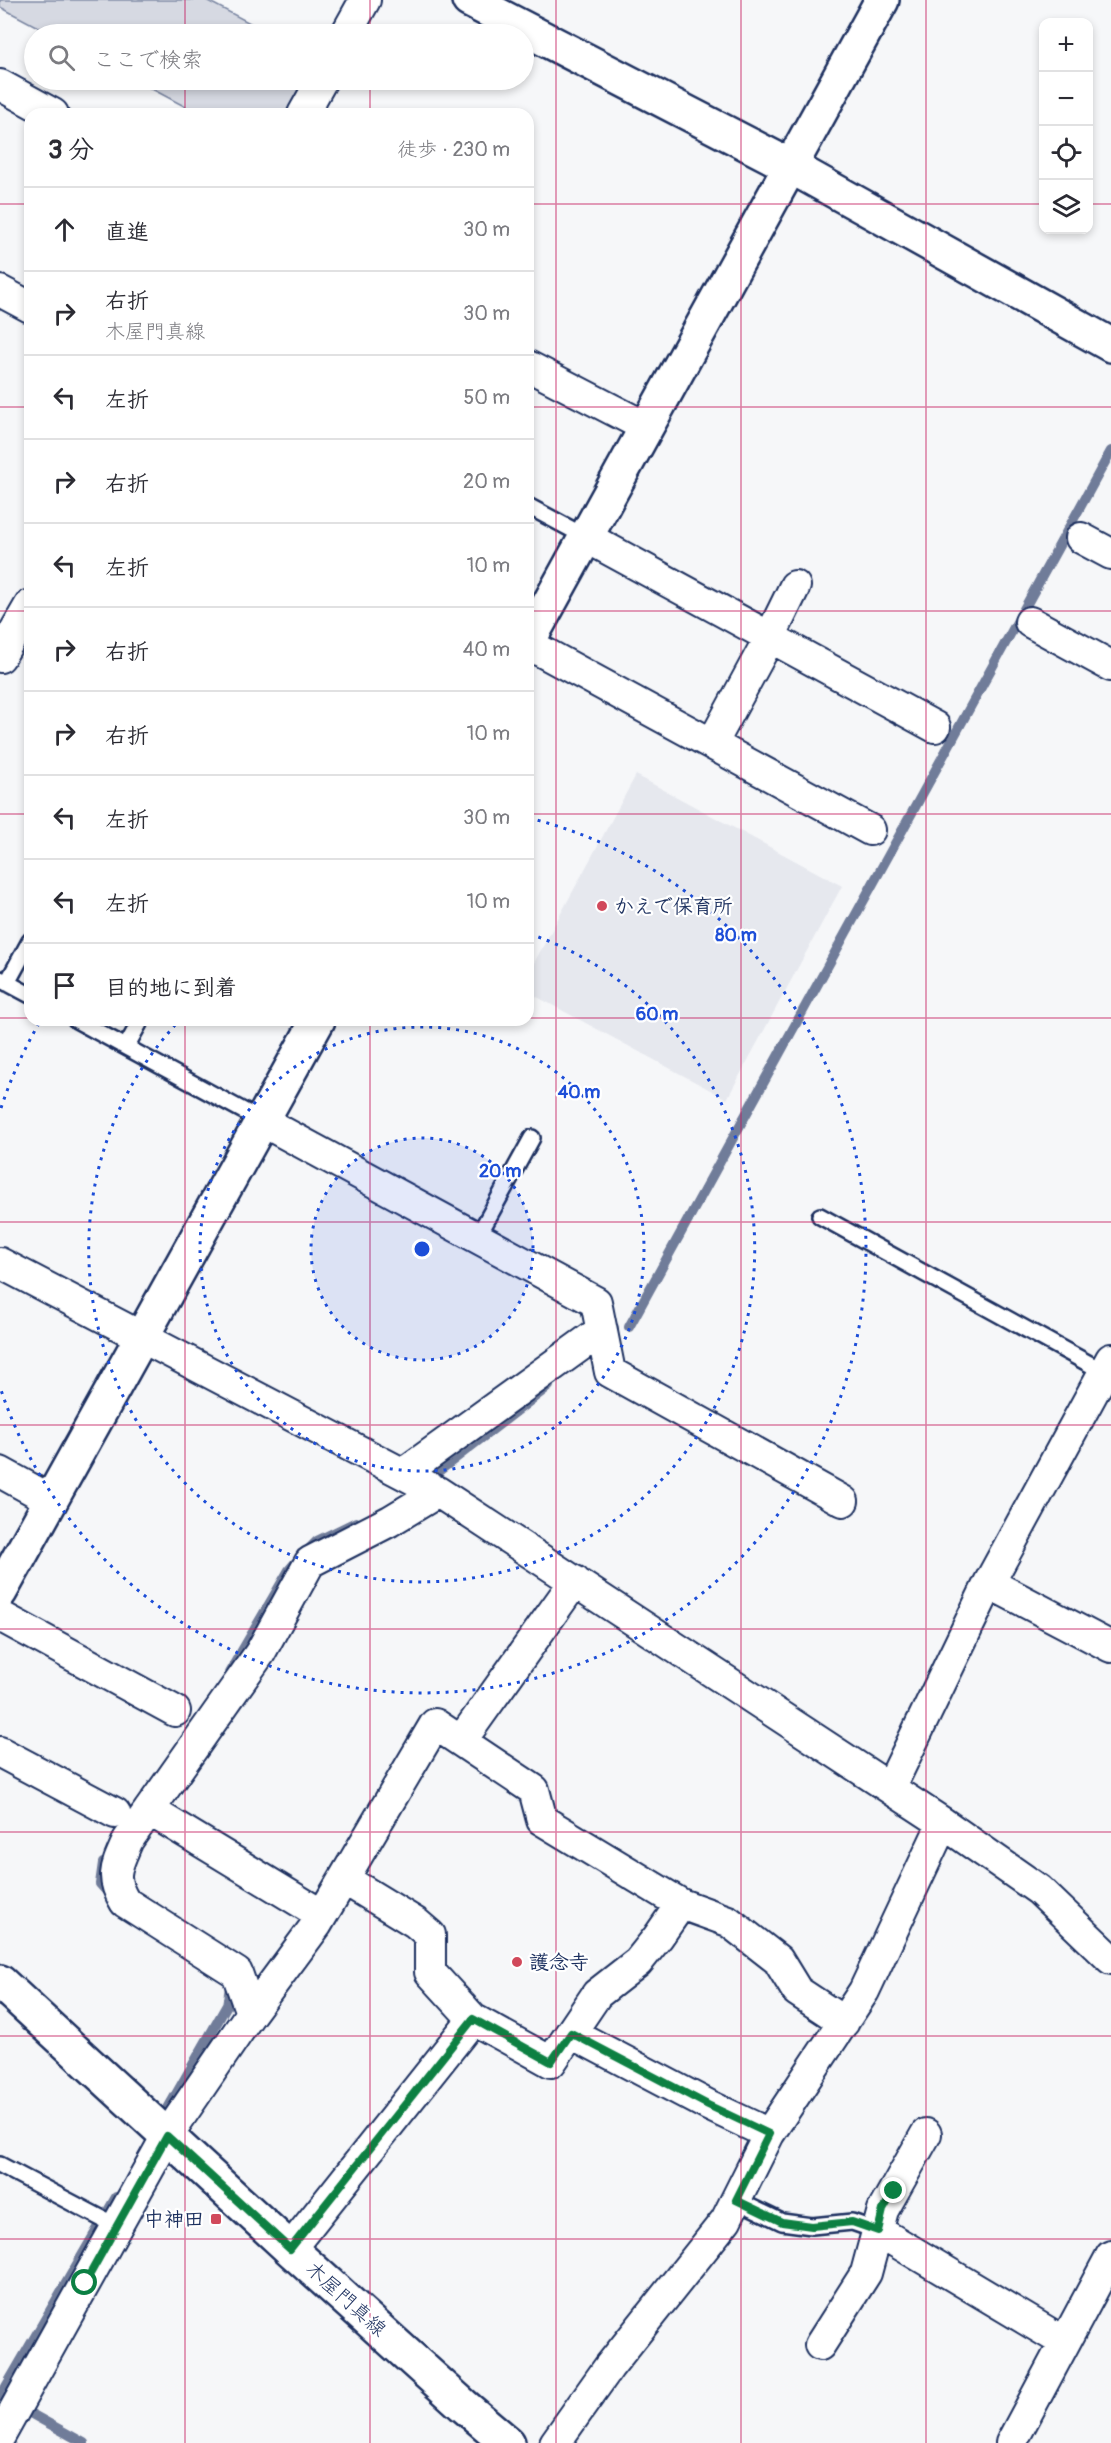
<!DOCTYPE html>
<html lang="ja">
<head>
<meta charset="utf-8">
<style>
  :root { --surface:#fff; --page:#f7f7f7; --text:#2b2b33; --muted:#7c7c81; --line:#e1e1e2 }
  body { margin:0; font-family:Pangolin,"Klee One",sans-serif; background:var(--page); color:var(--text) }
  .controls { position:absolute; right:18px; top:18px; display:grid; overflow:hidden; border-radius:12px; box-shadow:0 3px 9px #0003 }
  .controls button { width:54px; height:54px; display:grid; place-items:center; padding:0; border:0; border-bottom:2px solid var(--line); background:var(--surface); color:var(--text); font:30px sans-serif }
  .stop { position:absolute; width:18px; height:18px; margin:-14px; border:4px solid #0b8043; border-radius:50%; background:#fff }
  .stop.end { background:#0b8043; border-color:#fff; box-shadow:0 2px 6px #0008 }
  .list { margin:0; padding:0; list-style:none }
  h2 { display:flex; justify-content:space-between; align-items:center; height:78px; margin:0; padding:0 24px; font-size:26px }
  h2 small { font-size:20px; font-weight:400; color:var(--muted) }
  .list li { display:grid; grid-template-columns:39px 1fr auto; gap:18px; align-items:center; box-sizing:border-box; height:84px; padding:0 24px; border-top:2px solid var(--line) }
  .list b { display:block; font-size:22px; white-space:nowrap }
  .list p { margin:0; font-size:20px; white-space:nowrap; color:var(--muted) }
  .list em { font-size:20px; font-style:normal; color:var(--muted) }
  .icon { flex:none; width:33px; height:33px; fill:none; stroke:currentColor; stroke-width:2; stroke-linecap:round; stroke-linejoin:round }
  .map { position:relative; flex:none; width:1111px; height:2443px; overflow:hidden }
  .search { position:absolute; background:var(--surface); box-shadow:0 3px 9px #0003; left:24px; top:24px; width:510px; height:66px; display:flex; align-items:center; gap:15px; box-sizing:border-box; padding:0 21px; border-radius:33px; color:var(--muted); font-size:22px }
  .panel { position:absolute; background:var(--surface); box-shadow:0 3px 9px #0003; left:24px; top:108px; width:510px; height:918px; border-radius:18px }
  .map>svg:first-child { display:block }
  .built { fill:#e6e8ee }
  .green { fill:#d6d9e2; stroke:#7884a0; stroke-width:1.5 }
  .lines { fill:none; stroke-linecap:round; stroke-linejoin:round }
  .stream { stroke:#707c99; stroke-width:10 }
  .service-casing { stroke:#1b2f5e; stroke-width:20 }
  .minor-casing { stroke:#1b2f5e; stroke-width:34 }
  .tertiary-casing { stroke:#1b2f5e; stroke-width:38 }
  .secondary-casing { stroke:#1b2f5e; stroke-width:38 }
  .service { stroke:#fff; stroke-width:15 }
  .minor { stroke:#fff; stroke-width:30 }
  .tertiary { stroke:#fff; stroke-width:33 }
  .secondary { stroke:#fff; stroke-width:33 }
  .route { stroke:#0b8043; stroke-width:8 }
  .grid { fill:none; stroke:#c2185b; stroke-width:1.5; stroke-opacity:0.55 }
  .ring { fill:none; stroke:#1d4ed8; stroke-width:3; stroke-dasharray:3 6 }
  .poi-dot { fill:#d1495b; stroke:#fff; stroke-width:2 }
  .labels { text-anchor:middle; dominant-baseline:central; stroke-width:4.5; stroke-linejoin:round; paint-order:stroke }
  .poi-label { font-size:20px; font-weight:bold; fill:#1b2f5e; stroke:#fff; text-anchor:start }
  .street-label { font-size:20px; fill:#1b2f5e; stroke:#fff }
  .centre { fill:#1d4ed8; stroke:#fff; stroke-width:3 }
  .ring-label { font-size:18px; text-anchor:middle; font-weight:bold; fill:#1d4ed8; stroke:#fff; stroke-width:4.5; stroke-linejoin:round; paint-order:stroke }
</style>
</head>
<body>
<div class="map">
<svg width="1111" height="2443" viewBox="0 0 1111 2443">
  <rect width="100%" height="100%" fill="#f6f7f9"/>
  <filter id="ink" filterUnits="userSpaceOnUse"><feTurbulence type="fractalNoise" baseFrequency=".0167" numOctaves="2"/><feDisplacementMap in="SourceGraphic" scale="12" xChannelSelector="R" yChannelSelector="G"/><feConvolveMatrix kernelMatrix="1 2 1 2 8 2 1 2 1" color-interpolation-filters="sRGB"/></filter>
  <g filter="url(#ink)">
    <path class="built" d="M636 775 842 886 727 1099 528 992V974Z"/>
    <path class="green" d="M0 0H206L271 34H51L0 7Z
      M135 80H309L291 114H199Z"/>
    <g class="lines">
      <path class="stream" d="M629 1327 1111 451
        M426 1481 549 1386
        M306 1552 317 1541 356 1522
        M229 1673 289 1570 295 1563
        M103 1863 100 1884 110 1895
        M159 2124 227 2005 231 1981
        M0 2397 116 2197
        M19 2407 84 2443"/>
      <g class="service-casing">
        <path id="service" d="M528 506 586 537
          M0 979 30 995
          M7 983 30 941
          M76 1020 262 1121
          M126 1047 141 1020
          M820 1216 1104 1372
          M477 1238 532 1138
          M0 2165 116 2226
          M736 2200 782 2222 812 2226 852 2222 878 2231"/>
      </g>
      <g class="minor-casing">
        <path id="minor" d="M346 34 365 0
          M0 85 53 114
          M303 114 322 80
          M0 291 30 307
          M528 366 646 427
          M586 537 935 727
          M1081 538 1111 554
          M1030 622 1111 666
          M528 644 870 830
          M0 657 30 605
          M712 744 770 637 795 586
          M262 1121 596 1302 610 1372 843 1501
          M0 1263 438 1492 943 1823 1039 1890 1111 1959
          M0 1472 51 1500
          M404 1473 602 1330
          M989 1583 1111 1647
          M0 1616 175 1711
          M461 1741 575 1581
          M0 1752 115 1813
          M890 1788 989 1583 1111 1359
          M149 1810 322 1915
          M344 1879 416 1923 430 1935V1972L473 2019 551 2062 597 1994 638 1962 658 1937 681 1904 728 1921 778 1960 797 1991 844 2022
          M251 2013 237 1973 125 1902C109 1876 117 1866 128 1840L260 1653 310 1562 390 1521 438 1492
          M571 2033 708 2105 769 2134
          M878 2231 1064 2342
          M290 2249 473 2019
          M820 2345 866 2273 883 2210 926 2134
          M0 2436 167 2136 251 2013 317 1924 435 1724 534 1790 542 1820 681 1904
          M555 2443 609 2367 726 2220 769 2134 864 1991 943 1823
          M1011 2443 1111 2256"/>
      </g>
      <g class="tertiary-casing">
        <path id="tertiary" d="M469 0 790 166 1111 345
          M528 642 882 0
          M0 1592 318 1020"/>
      </g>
      <g class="secondary-casing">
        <path id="secondary" d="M0 1982 290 2249 463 2405 508 2443"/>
      </g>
      <use href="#service" class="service"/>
      <use href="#minor" class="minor"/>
      <use href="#tertiary" class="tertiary"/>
      <use href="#secondary" class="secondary"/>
    </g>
  </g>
  <g class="lines" filter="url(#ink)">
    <path class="route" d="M85 2283 167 2136 290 2249 473 2019 551 2062 571 2033 708 2105 769 2134 736 2200 782 2222 812 2226 852 2222 878 2231 883 2210 894 2191"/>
  </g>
  <path class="grid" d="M185 0V34M370 0V34M556 0V2443M741 0V2443M926 0V2443M185 80V114M370 80V114M0 204H30M528 204H1044M1088 204H1111M0 407H30M528 407H1111M0 611H30M528 611H1111M0 814H30M528 814H1111M0 1018H30M528 1018H1111M185 1020V2443M370 1020V2443M0 1222H1111M0 1425H1111M0 1629H1111M0 1832H1111M0 2036H1111M0 2239H1111"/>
  <circle cx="422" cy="1249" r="111" fill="#1d4ed8" fill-opacity=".12"/>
  <g class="ring">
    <circle cx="422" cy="1249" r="111"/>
    <circle cx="422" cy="1249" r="222"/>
    <path d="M530 934A333 333 0 1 1 178 1022"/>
    <path d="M1 1108A444 444 0 0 1 41 1020M529 818A444 444 0 1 1 1 1390"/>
  </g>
  <g class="poi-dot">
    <circle cx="602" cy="906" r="6"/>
    <circle cx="517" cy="1962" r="6"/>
    <rect x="210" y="2213" width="12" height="12" rx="3"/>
  </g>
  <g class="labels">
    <g class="poi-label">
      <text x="614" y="906">かえで保育所</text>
      <text x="529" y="1962">護念寺</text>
      <text x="204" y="2219" text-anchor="end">中神田</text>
    </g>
    <g class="street-label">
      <text transform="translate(346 2299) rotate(42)">木屋門真線</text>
    </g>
  </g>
  <circle cx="422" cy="1249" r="9" class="centre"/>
  <g class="ring-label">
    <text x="736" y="941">80 m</text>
    <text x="657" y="1020">60 m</text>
    <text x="579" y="1098">40 m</text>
    <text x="500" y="1177">20 m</text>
  </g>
</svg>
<div class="controls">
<button>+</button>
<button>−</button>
<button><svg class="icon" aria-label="locate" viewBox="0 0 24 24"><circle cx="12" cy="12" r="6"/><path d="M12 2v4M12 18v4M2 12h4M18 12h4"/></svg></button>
<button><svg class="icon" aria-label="layers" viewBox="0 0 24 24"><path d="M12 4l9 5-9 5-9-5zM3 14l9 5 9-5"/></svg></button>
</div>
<div class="stop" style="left:85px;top:2283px"></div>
<div class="stop end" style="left:894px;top:2191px"></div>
<div class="search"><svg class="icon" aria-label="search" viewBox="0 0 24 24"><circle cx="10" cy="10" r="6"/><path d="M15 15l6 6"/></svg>ここで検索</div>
<section class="panel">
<h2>3 分<small>徒歩 · 230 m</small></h2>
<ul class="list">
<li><svg class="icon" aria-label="ahead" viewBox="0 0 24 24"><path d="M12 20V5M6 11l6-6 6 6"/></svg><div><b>直進</b></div><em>30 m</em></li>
<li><svg class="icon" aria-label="right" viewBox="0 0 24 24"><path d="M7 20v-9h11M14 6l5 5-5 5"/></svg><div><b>右折</b><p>木屋門真線</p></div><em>30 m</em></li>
<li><svg class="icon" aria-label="left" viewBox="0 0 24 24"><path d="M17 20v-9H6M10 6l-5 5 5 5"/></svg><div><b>左折</b></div><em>50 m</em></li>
<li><svg class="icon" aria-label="right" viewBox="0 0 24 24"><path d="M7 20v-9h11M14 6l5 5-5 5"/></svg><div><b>右折</b></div><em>20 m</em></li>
<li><svg class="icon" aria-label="left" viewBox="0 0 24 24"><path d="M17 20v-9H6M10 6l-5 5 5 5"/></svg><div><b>左折</b></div><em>10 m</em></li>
<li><svg class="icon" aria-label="right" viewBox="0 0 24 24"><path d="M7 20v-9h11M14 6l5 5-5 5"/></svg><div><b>右折</b></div><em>40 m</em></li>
<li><svg class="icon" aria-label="right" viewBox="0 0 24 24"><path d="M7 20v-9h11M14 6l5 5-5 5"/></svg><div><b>右折</b></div><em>10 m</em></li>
<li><svg class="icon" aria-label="left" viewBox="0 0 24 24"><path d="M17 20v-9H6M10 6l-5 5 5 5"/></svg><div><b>左折</b></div><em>30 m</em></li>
<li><svg class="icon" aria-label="left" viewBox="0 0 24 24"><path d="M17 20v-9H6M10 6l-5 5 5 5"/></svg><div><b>左折</b></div><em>10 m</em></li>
<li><svg class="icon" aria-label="arrive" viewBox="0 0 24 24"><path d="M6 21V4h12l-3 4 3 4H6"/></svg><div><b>目的地に到着</b></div></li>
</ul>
</section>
</div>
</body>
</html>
